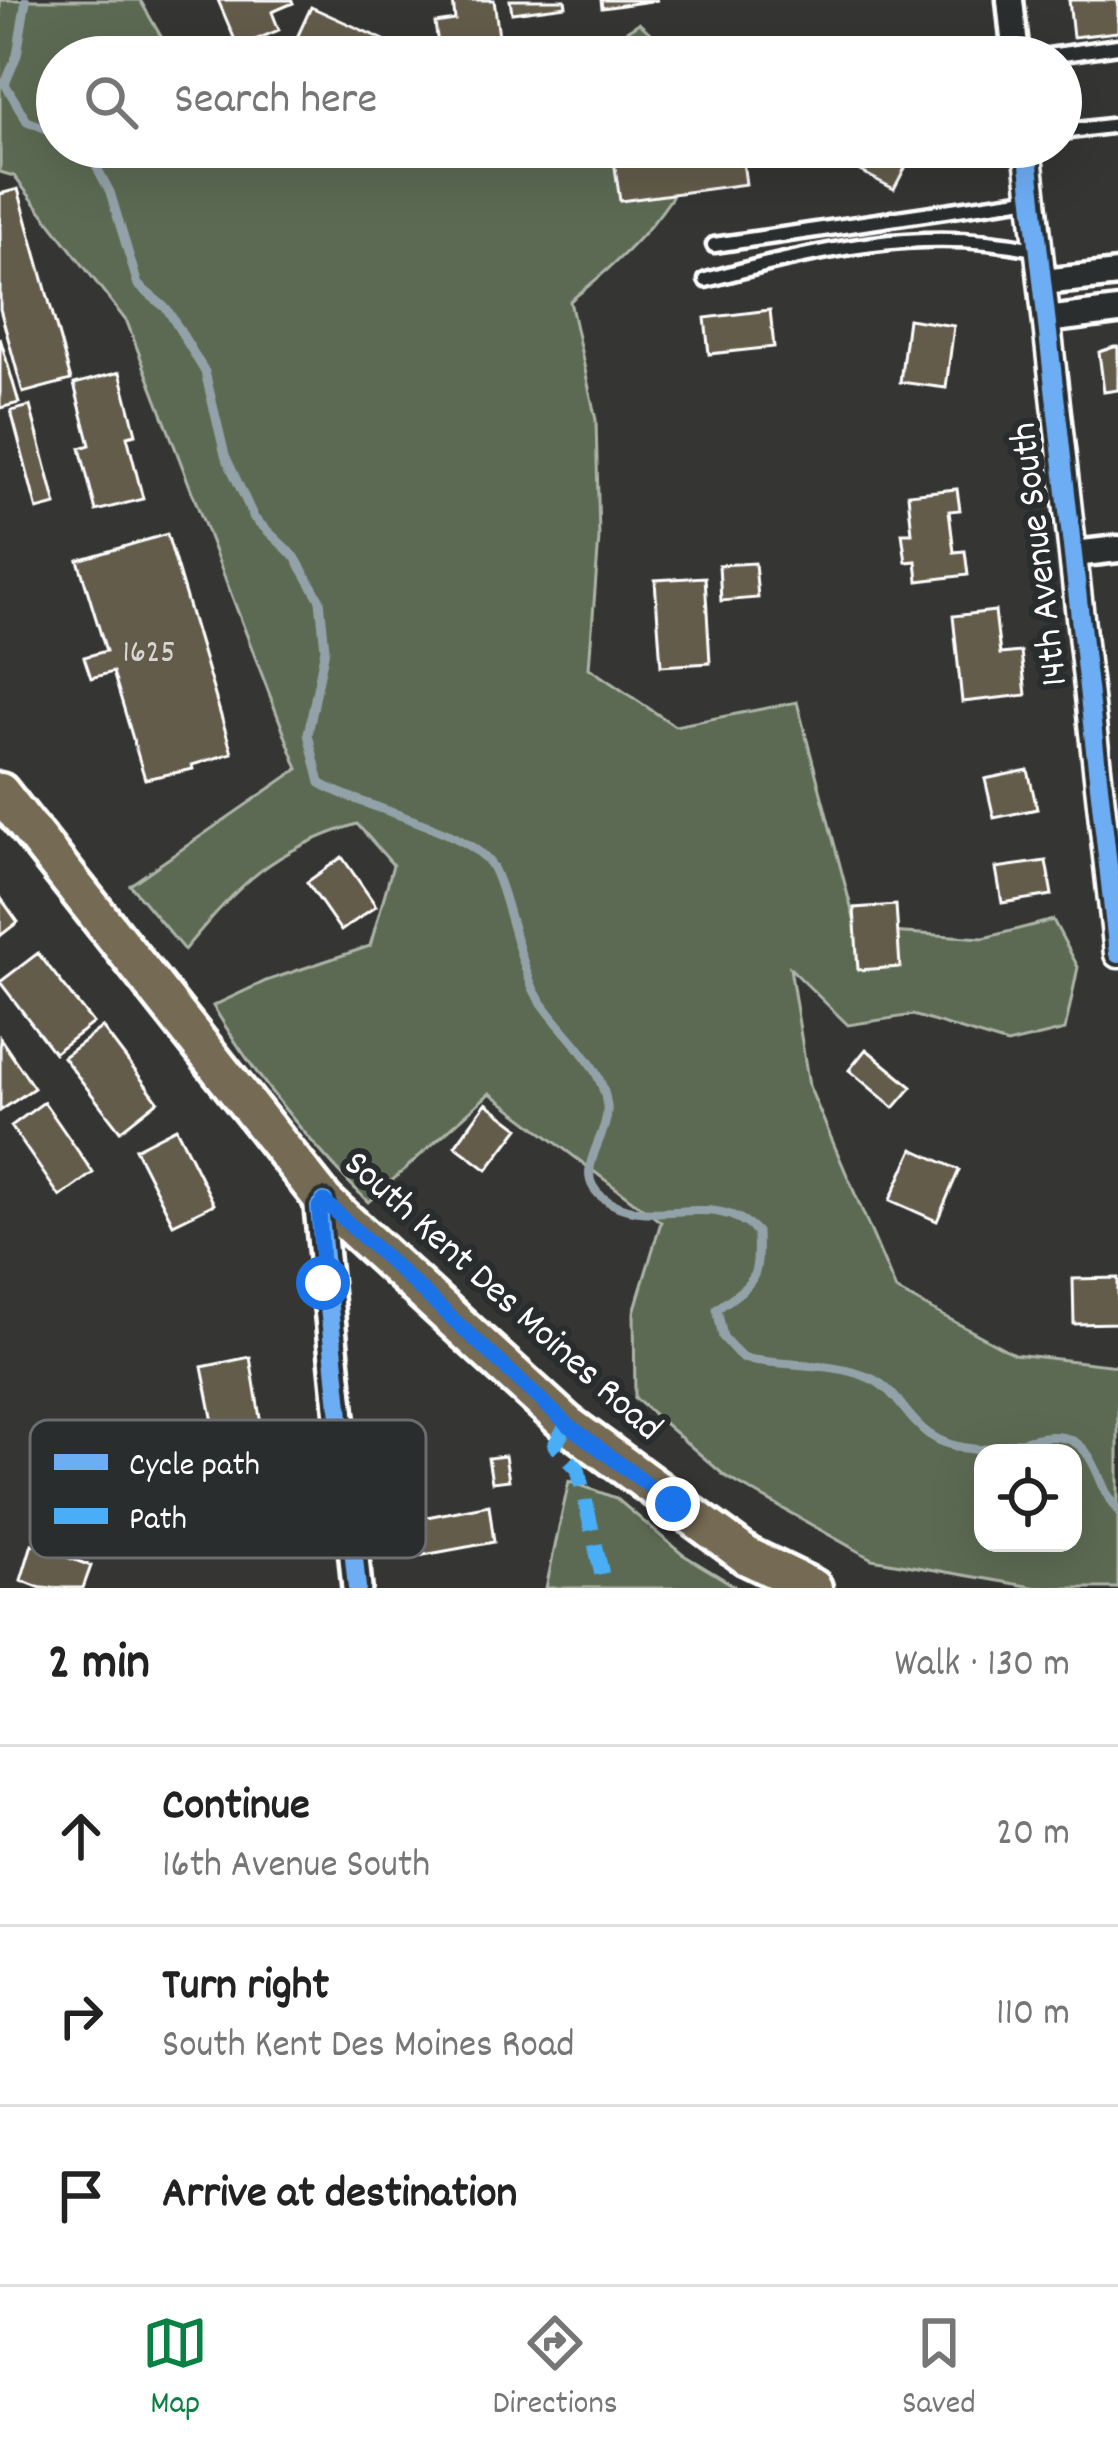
<!DOCTYPE html>
<html lang="en">
<head>
<meta charset="utf-8">
<style>
  :root { --surface:#fff; --page:#f2f2f2; --text:#222; --muted:#767676; --line:#e0e0e0; --accent:#0b8043 }
  body { margin:0; font-family:Dekko,sans-serif; background:var(--page); color:var(--text) }
  .controls { position:absolute; right:36px; bottom:36px; display:grid; overflow:hidden; border-radius:24px; box-shadow:0 12px 48px #0002 }
  .controls button { width:108px; height:108px; display:grid; place-items:center; padding:0; border:0; border-bottom:3px solid var(--line); background:var(--surface); color:var(--text); font:60px sans-serif }
  .stop { position:absolute; width:36px; height:36px; margin:-27px; border:9px solid #1a73e8; border-radius:50%; background:#fff }
  .stop.end { background:#1a73e8; border-color:#fff; box-shadow:0 3px 12px #0008 }
  .list { margin:0; padding:0; list-style:none }
  h2 { display:flex; justify-content:space-between; align-items:center; height:156px; margin:0; padding:0 48px; font-size:51px }
  h2 small { font-size:39px; font-weight:400; color:var(--muted) }
  .list li { display:grid; grid-template-columns:78px 1fr auto; gap:36px; align-items:center; box-sizing:border-box; height:180px; padding:0 48px; border-top:3px solid var(--line) }
  .list b { display:block; font-size:45px; white-space:nowrap }
  .list p { margin:0; font-size:39px; white-space:nowrap; color:var(--muted) }
  .list em { font-size:39px; font-style:normal; color:var(--muted) }
  .icon { flex:none; width:66px; height:66px; fill:none; stroke:currentColor; stroke-width:2; stroke-linecap:round; stroke-linejoin:round }
  .map { position:relative; flex:none; width:1118px; height:1588px; overflow:hidden }
  .search { position:absolute; background:var(--surface); box-shadow:0 12px 48px #0002; left:36px; right:36px; top:36px; height:132px; display:flex; align-items:center; gap:30px; box-sizing:border-box; padding:0 42px; border-radius:66px; color:var(--muted); font-size:45px }
  .sheet { height:696px; background:var(--surface) }
  nav { display:flex; justify-content:space-around; align-items:center; box-sizing:border-box; height:168px; border-top:3px solid var(--line); background:var(--surface); font-size:33px; color:var(--muted) }
  nav a { display:grid; justify-items:center; gap:6px }
  nav .on { color:var(--accent) }
  .map>svg:first-child { display:block }
  .green { fill:#5b6a52; stroke:#adb4a8; stroke-width:3; fill-rule:evenodd }
  .lines { fill:none; stroke-linecap:round; stroke-linejoin:round }
  .stream { stroke:#92a2a8; stroke-width:9 }
  .building { fill:#635b4b; stroke:#fff; stroke-width:3 }
  .service-casing { stroke:#fff; stroke-width:21 }
  .minor-casing { stroke:#fff; stroke-width:33 }
  .tertiary-casing { stroke:#fff; stroke-width:36 }
  .primary-casing { stroke:#fff; stroke-width:45 }
  .service { stroke:#2a2d2e; stroke-width:12 }
  .minor { stroke:#2a2d2e; stroke-width:24 }
  .tertiary { stroke:#2a2d2e; stroke-width:27 }
  .primary { stroke:#746b52; stroke-width:36 }
  .quiet { stroke:#49aef6; stroke-width:15; stroke-dasharray:30 15; stroke-linecap:butt }
  .cycleway-casing { stroke:#2a2d2e; stroke-width:26 }
  .cycleway { stroke:#6dadf4; stroke-width:18 }
  .route { stroke:#1a73e8; stroke-width:15 }
  .labels { text-anchor:middle; dominant-baseline:central; stroke-width:12; stroke-linejoin:round; paint-order:stroke }
  .number-label { font-size:33px; fill:#d8d6d2 }
  .street-label { font-size:39px; fill:#fff; stroke:#2a2d2e }
  .key { fill:#2a2d2e; stroke:#6a6c6d; stroke-width:3 }
  .key-label { font-size:33px; fill:#fff }
</style>
</head>
<body>
<div class="map">
<svg width="1118" height="1588" viewBox="0 0 1118 1588">
  <rect width="100%" height="100%" fill="#353634"/>
  <filter id="ink" filterUnits="userSpaceOnUse"><feTurbulence type="fractalNoise" baseFrequency=".00833" numOctaves="2"/><feDisplacementMap in="SourceGraphic" scale="24" xChannelSelector="R" yChannelSelector="G"/><feConvolveMatrix kernelMatrix="1 2 1 2 8 2 1 2 1" color-interpolation-filters="sRGB"/></filter>
  <g filter="url(#ink)">
    <path class="green" d="M0 0H140L170 52 182 57H57V147H697C675 210 622 260 570 301L596 420 599 538 589 668 675 726 797 702 857 930 984 938 1053 920 1078 967 1065 1030 1007 1044 913 1015 848 1025 790 968 809 1086 896 1290 1014 1354 1118 1366V1588H1038L872 1559 725 1476 635 1398 634 1312 661 1222 490 1093 368 1202C309 1142 256 1079 213 1006L266 981 370 946 393 865 357 824C272 850 240 883 184 950L130 885 298 769 127 322 14 176 0 172ZM983 1453H1073V1543H983Z
      M639 23 677 57H586Z
      M569 1481 616 1498 682 1554 738 1588H546Z"/>
    <g class="lines">
      <path class="stream" d="M26 0 17 55 5 84 27 121 57 133
        M86 147 110 192 138 285 167 309 205 372 225 455 254 518 295 557 320 600 325 649 308 734 320 783C361 808 463 827 490 863 504 882 518 959 535 992 556 1030 602 1060 607 1106 610 1137 570 1172 602 1197 648 1234 713 1186 757 1232 759 1282 755 1281 717 1309L723 1337 742 1358C784 1367 831 1361 870 1378 909 1395 907 1443 973 1449 1005 1453 1044 1426 1073 1441 1098 1454 1099 1491 1118 1510"/>
    </g>
    <path class="building" d="M218 0H291L293 3 272 12 279 30 238 47Z
      M453 0H494L500 44 439 52 435 23 455 20Z
      M510 0H565L566 6 512 13Z
      M601 0H658L602 8Z
      M1069 0H1118V32L1073 37Z
      M311 7 384 40 376 57H288Z
      M612 147H741L746 184 620 201Z
      M834 147H916L894 189 830 155Z
      M18 189 71 380 23 393 0 309V194Z
      M770 310 774 347 709 354 705 318Z
      M908 319 954 326 946 388 900 382Z
      M0 338 19 403 0 408Z
      M1114 347H1118V390L1104 392 1099 352Z
      M120 372 136 434 127 436 143 499 96 511 80 448 90 445 74 384Z
      M30 406 56 505 37 510 11 411Z
      M957 489 960 510 949 511 954 552 965 551 968 575 918 581 916 561 906 562 902 533H912L908 494Z
      M167 534 232 753 192 765 193 769 145 779 113 672 91 678 84 657 106 651 78 560Z
      M755 563 758 598 721 601 719 565Z
      M705 577 710 663 661 666 655 580Z
      M995 611 1000 654 1021 652 1026 695 962 702 953 616Z
      M1028 770 1037 809 994 818 985 779Z
      M342 857 376 906 341 931 307 882Z
      M1046 861 1052 895 1002 903 996 868Z
      M0 897 18 922 0 936Z
      M896 905 900 967 858 970 854 908Z
      M38 953 93 1023 54 1053 0 982Z
      M102 1027 158 1101 120 1131 63 1057Z
      M0 1038 34 1088 0 1111Z
      M866 1049 912 1087 894 1108 849 1070Z
      M44 1102 93 1173 60 1197 11 1126Z
      M486 1103 519 1128 487 1170 455 1146Z
      M176 1128 214 1204 173 1224 135 1149Z
      M913 1149 959 1170 937 1221 890 1200Z
      M1118 1278V1323L1074 1324 1073 1279Z
      M250 1357 262 1430 216 1437 202 1367Z
      M505 1456 509 1480 492 1482 488 1458Z
      M489 1505 494 1542 413 1557 406 1521Z
      M32 1544 91 1566 83 1588H41L21 1580Z"/>
    <g class="lines">
      <g class="service-casing">
        <path id="service" d="M1042 57 1118 46
          M1061 132 1118 125
          M714 245 1033 198
          M706 280C815 250 925 225 1038 250"/>
      </g>
      <g class="minor-casing">
        <path id="minor" d="M1010 0 1016 57
          M1027 147 1118 954
          M1043 282 1118 274
          M1047 320 1118 311
          M1075 554 1118 549"/>
      </g>
      <g class="tertiary-casing">
        <path id="tertiary" d="M324 1201 319 1207 357 1588"/>
      </g>
      <g class="primary-casing">
        <path id="primary" d="M0 792 324 1201 567 1424 747 1556 813 1588"/>
      </g>
      <use href="#service" class="service"/>
      <use href="#minor" class="minor"/>
      <use href="#tertiary" class="tertiary"/>
      <use href="#primary" class="primary"/>
      <path class="quiet" d="M567 1424 555 1445 578 1469 605 1588"/>
      <g class="cycleway-casing">
        <path id="cycleway" d="M1027 147 1118 954
          M324 1201 319 1207 357 1588"/>
      </g>
      <use href="#cycleway" class="cycleway"/>
    </g>
  </g>
  <g class="lines" filter="url(#ink)">
    <path class="route" d="M323 1283 319 1207 324 1201 567 1424 673 1504"/>
  </g>
  <g class="labels">
    <g class="number-label">
      <text x="149" y="654">1625</text>
    </g>
    <g class="street-label">
      <text transform="translate(1042 554) rotate(-97)">14th Avenue South</text>
      <text transform="translate(501 1298) rotate(42)">South Kent Des Moines Road</text>
    </g>
  </g>
  <rect x="30" y="1420" width="396" height="138" rx="18" class="key"/>
  <rect x="54" y="1454" width="54" height="16" fill="#6dadf4"/>
  <rect x="54" y="1508" width="54" height="16" fill="#49aef6"/>
  <g class="key-label">
    <text x="129" y="1474">Cycle path</text>
    <text x="129" y="1528">Path</text>
  </g>
</svg>
<div class="controls">
<button><svg class="icon" aria-label="locate" viewBox="0 0 24 24"><circle cx="12" cy="12" r="6"/><path d="M12 2v4M12 18v4M2 12h4M18 12h4"/></svg></button>
</div>
<div class="stop" style="left:323px;top:1283px"></div>
<div class="stop end" style="left:673px;top:1504px"></div>
<div class="search"><svg class="icon" aria-label="search" viewBox="0 0 24 24"><circle cx="10" cy="10" r="6"/><path d="M15 15l6 6"/></svg>Search here</div>
</div>
<section class="sheet">
<h2>2 min<small>Walk · 130 m</small></h2>
<ul class="list">
<li><svg class="icon" aria-label="ahead" viewBox="0 0 24 24"><path d="M12 20V5M6 11l6-6 6 6"/></svg><div><b>Continue</b><p>16th Avenue South</p></div><em>20 m</em></li>
<li><svg class="icon" aria-label="right" viewBox="0 0 24 24"><path d="M7 20v-9h11M14 6l5 5-5 5"/></svg><div><b>Turn right</b><p>South Kent Des Moines Road</p></div><em>110 m</em></li>
<li><svg class="icon" aria-label="arrive" viewBox="0 0 24 24"><path d="M6 21V4h12l-3 4 3 4H6"/></svg><div><b>Arrive at destination</b></div></li>
</ul>
</section>
<nav>
<a class="on"><svg class="icon" aria-label="map" viewBox="0 0 24 24"><path d="M3 6l6-2 6 2 6-2v14l-6 2-6-2-6 2zM9 4v14M15 6v14"/></svg>Map</a>
<a><svg class="icon" aria-label="directions" viewBox="0 0 24 24"><path d="M12 3l9 9-9 9-9-9zM9 14v-3h6M13 9l2 2-2 2"/></svg>Directions</a>
<a><svg class="icon" aria-label="saved" viewBox="0 0 24 24"><path d="M7 4h10v16l-5-4-5 4z"/></svg>Saved</a>
</nav>
</body>
</html>
